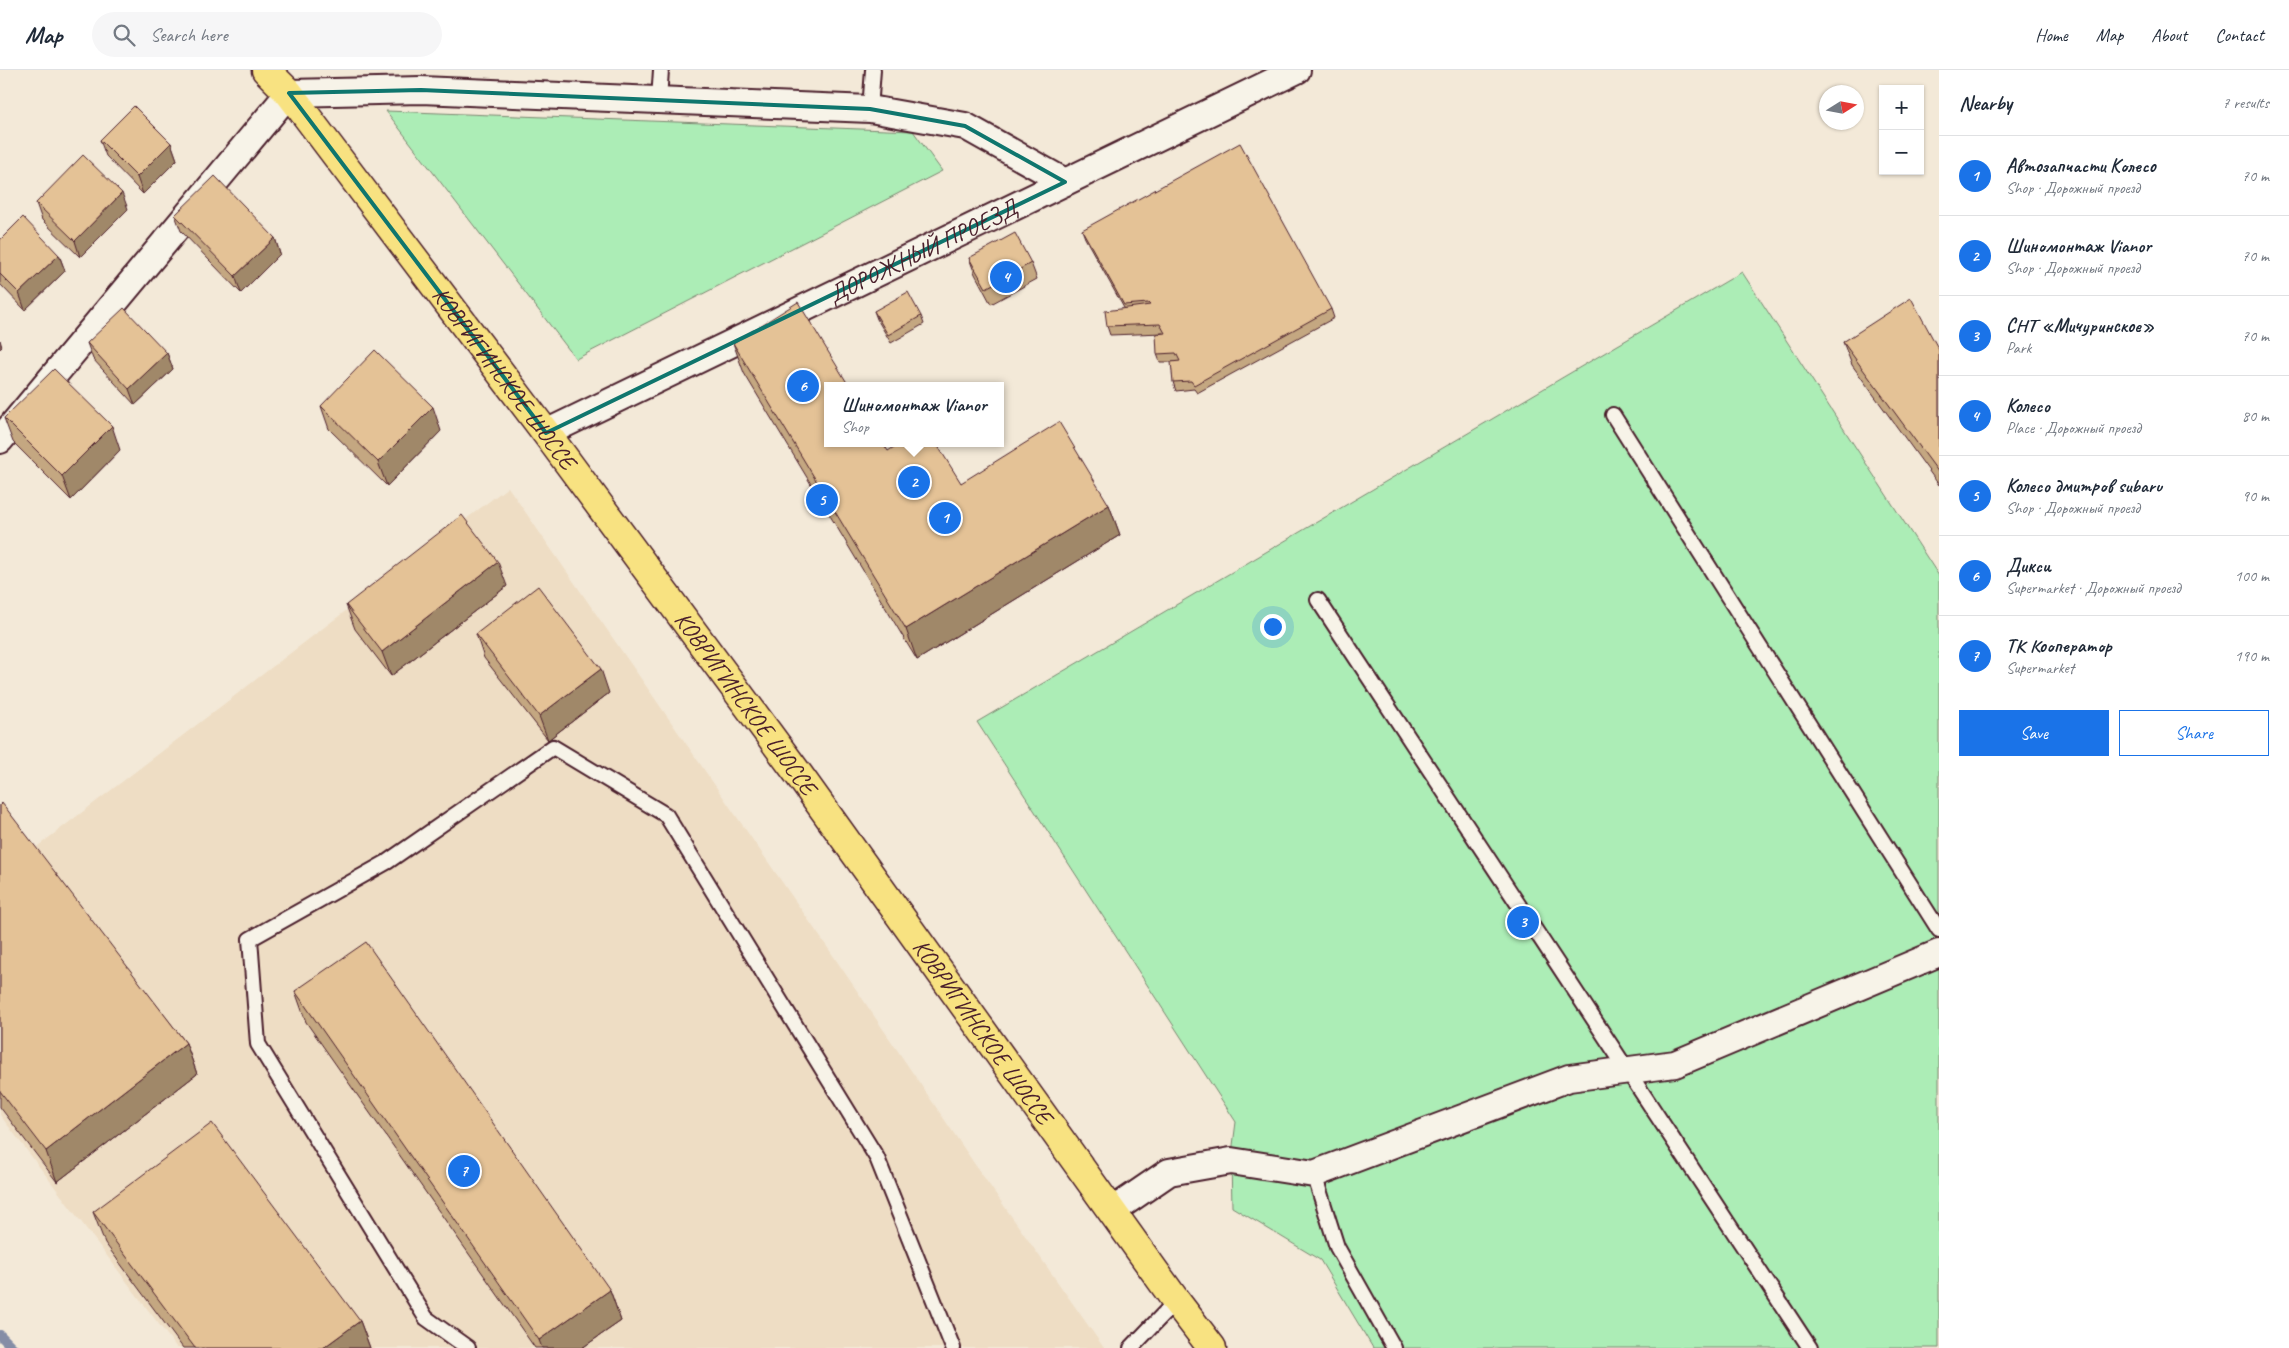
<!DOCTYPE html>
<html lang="en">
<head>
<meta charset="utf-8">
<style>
  :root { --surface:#fff; --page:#f6f6f7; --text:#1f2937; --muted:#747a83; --line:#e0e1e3; --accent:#1a73e8 }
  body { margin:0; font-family:Caveat,sans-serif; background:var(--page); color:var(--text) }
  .controls { position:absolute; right:15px; top:15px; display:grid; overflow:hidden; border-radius:0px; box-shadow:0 1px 4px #0004 }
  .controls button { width:45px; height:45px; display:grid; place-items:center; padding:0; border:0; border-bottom:1px solid var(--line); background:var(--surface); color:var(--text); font:25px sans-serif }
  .compass { position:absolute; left:1819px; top:15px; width:45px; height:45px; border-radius:50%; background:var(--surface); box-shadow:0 1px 4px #0004; rotate:79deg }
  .you { position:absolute; left:1272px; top:556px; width:18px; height:18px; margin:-12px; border:4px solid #fff; border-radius:50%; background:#1a73e8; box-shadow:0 0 0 8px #1a73e833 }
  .badge { display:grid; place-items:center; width:32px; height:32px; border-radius:50%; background:var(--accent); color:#fff; font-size:16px; font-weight:700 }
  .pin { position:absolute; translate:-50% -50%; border:2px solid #fff; box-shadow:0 1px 5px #0006 }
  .popup { position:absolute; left:824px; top:312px; width:180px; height:65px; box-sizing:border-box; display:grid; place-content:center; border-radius:0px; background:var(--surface); filter:drop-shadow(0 1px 4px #0005); font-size:16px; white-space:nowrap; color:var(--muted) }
  .popup b { font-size:19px; color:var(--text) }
  .popup::after { content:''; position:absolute; left:50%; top:100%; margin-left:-10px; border:10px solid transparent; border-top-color:var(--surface) }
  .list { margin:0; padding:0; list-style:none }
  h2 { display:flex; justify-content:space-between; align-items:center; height:65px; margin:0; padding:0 20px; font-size:21px }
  h2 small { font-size:16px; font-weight:400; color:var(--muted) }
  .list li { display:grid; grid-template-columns:32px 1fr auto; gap:15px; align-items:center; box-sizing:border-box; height:80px; padding:0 20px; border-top:1px solid var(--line) }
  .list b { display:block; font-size:19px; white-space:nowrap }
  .list p { margin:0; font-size:16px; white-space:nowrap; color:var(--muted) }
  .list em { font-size:16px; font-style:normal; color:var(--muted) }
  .actions { display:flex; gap:10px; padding:15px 20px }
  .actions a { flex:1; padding:11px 0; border:1px solid var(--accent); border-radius:0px; text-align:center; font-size:18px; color:var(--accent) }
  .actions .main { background:var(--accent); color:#fff }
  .icon { flex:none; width:28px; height:28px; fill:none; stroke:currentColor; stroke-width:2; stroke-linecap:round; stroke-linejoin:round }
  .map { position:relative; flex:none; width:1939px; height:1278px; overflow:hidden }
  header { display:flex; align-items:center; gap:30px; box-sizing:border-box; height:70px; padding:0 25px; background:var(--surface); border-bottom:1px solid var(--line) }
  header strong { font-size:24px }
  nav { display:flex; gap:28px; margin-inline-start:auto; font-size:18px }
  .search { width:350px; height:45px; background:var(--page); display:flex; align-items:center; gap:12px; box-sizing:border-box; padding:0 18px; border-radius:28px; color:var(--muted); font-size:19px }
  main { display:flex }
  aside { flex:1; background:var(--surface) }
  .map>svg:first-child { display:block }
  .built { fill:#eeddc4 }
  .green { fill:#acedb6; stroke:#7b8670 }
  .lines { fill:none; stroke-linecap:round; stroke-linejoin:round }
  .stream { stroke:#858da6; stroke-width:10 }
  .lane-casing { stroke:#4a1f2b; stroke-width:18 }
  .street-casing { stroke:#4a1f2b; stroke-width:30 }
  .primary-casing { stroke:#4a1f2b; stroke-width:31 }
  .lane { stroke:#f7f3e8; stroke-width:14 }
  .street { stroke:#f7f3e8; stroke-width:26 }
  .primary { stroke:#f8e281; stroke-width:28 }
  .wall { fill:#c4a781; stroke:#4a1f2b }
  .shaded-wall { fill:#a08869; stroke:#4a1f2b }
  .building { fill:#e4c296; stroke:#4a1f2b }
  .marked { fill:none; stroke:#0f766e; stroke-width:4; stroke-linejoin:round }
  .labels { text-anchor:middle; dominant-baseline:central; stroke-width:4; stroke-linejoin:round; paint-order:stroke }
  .street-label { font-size:24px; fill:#4a1f2b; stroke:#f7f3e8 }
</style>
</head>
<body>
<header>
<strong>Map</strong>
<div class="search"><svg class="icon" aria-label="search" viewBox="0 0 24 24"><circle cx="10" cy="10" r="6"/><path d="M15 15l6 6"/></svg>Search here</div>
<nav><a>Home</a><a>Map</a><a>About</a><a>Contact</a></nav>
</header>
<main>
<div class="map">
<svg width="1939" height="1278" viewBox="0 0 1939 1278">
  <rect width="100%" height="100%" fill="#f3e9d8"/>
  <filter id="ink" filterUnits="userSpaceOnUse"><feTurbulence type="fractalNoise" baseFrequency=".02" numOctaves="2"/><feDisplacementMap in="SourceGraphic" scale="10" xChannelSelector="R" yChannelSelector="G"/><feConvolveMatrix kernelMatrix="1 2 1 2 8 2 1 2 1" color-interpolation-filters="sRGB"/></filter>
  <g filter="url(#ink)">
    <path class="built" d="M508 417 832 884 976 1096 1104 1278H177L0 1045V805Z"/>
    <path class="green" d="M386 41 913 61 942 101 576 289Z
      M1742 202 1939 506V1278H1373L1320 1190 1232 1137 1231 1091 1236 1052 977 652Z"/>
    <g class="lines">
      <path class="stream" d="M0 1265 13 1278"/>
      <g class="lane-casing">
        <path id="lane" d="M659 30 661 0
          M870 39 873 0
          M1613 345 1939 860
          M1318 530 1810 1278
          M1314 1104 1337 1177 1394 1278
          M468 1278 426 1248 258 974 250 869 387 792 553 677 666 745 877 1088 953 1278
          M1131 1278 1176 1231"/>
      </g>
      <g class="street-casing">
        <g id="street">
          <path id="s1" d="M546 363 1297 0"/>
          <path d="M0 370 289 23 421 20 870 39 965 56 1065 112"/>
          <path d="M1112 1141 1169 1102 1231 1091 1314 1104 1569 1008 1675 994 1939 883"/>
        </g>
      </g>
      <g class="primary-casing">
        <g id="primary">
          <path id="s2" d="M266 0 289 23 546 363 799 705 1176 1231 1212 1278"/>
        </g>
      </g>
      <use href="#lane" class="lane"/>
      <use href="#street" class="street"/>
      <use href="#primary" class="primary"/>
    </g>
    <path class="wall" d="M100 70 171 73 177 90 143 124 106 86Z
      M36 133 128 139 80 187 42 150Z
      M175 145 275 168 280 184 241 223 181 161Z
      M1082 160 1331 239 1334 248 1197 323 1194 319 1176 321 1173 312 1179 292H1160L1157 284 1163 263 1110 265 1107 256 1124 238 1085 168Z
      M0 170 59 185 65 201 25 240 0 214Z
      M969 188 1031 193 1037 209 991 234 975 204Z
      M874 241 921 246 924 254 891 273 877 249Z
      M1843 272 1939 280V415L1852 295Z
      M87 273 167 283 173 299 135 335 93 289Z
      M733 273 888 381 961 413 1109 435 1120 465 917 590 744 303Z
      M321 336 441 361 387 416 329 359Z
      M4 348 120 380 71 430 13 372Z
      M507 516 391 606 355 559 346 535Z
      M476 564 609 623 548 670 484 588Z
      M0 735 186 973 197 1004 57 1112 0 1037Z
      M295 921 610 1220 621 1251 582 1278H535L306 952Z
      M93 1142 360 1251 370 1278H183L105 1173Z"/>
    <path class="shaded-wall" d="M171 73 177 90 143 124 137 107Z
      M122 123 128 139 80 187 75 171Z
      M275 168 280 184 241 223 235 206Z
      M59 185 65 201 25 240 19 223Z
      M0 270 2 277 0 279Z
      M167 283 173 299 135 335 129 319Z
      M433 337 441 361 387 416 378 392Z
      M112 356 120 380 71 430 62 406Z
      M1109 435 1120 465 917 590 906 559Z
      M498 492 507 516 391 606 382 582Z
      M601 599 609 623 548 670 539 646Z
      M186 973 197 1004 57 1112 46 1081Z
      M610 1220 621 1251 582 1278H542L539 1270Z
      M360 1251 370 1278H323Z"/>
    <path class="building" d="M134 36 171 73 137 107 100 70Z
      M1240 73 1331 239 1194 315 1191 311 1173 312 1171 292 1180 291 1176 283 1157 284 1156 264 1165 263 1160 254 1107 256 1105 241 1150 235 1148 233 1124 235 1082 160Z
      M83 85 122 123 75 171 36 133Z
      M215 106 275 168 235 206 175 145Z
      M23 147 59 185 19 223 0 204V170Z
      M1015 163 1031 193 986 218 969 188Z
      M908 222 921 246 888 265 874 241Z
      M1911 228 1939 280V403L1843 272Z
      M798 232 849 316H828V373H883L888 381 900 373H936L961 413 1059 352 1109 435 906 559 733 273Z
      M124 238 167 283 129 319 87 273Z
      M375 280 433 337 378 392 321 336Z
      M54 299 112 356 62 406 4 348Z
      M462 445 498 492 382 582 346 535Z
      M538 516 601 599 539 646 476 564Z
      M2 733 186 973 46 1081 0 1021V735Z
      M366 872 610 1220 539 1270 295 921Z
      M212 1053 360 1251 323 1278H195L93 1142Z"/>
  </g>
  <path class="marked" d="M421 20 870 39 965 56 1065 112 546 363 289 23Z"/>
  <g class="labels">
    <g class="street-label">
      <text stroke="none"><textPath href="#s1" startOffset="418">ДОРОЖНЫЙ ПРОЕЗД</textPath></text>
      <text stroke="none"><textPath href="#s2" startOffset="390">КОВРИГИНСКОЕ ШОССЕ</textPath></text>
      <text stroke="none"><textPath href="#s2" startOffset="795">КОВРИГИНСКОЕ ШОССЕ</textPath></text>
      <text stroke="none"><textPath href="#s2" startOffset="1200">КОВРИГИНСКОЕ ШОССЕ</textPath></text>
    </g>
  </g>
</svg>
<div class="controls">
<button>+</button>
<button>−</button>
</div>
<svg class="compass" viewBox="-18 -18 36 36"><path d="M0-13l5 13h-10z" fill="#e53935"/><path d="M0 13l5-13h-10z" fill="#747a83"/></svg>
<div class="you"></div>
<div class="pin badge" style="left:945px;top:448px">1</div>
<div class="pin badge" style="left:914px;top:412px">2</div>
<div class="popup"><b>Шиномонтаж Vianor</b>Shop</div>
<div class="pin badge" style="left:1523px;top:852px">3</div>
<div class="pin badge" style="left:1006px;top:207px">4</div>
<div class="pin badge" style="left:822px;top:430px">5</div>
<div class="pin badge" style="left:803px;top:316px">6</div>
<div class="pin badge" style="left:464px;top:1101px">7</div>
</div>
<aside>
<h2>Nearby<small>7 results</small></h2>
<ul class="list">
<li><span class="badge">1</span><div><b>Автозапчасти Колесо</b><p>Shop · Дорожный проезд</p></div><em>70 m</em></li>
<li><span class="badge">2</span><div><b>Шиномонтаж Vianor</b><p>Shop · Дорожный проезд</p></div><em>70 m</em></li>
<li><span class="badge">3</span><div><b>СНТ «Мичуринское»</b><p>Park</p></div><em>70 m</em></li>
<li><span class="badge">4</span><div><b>Колесо</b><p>Place · Дорожный проезд</p></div><em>80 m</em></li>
<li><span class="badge">5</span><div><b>Колесо дмитров subaru</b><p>Shop · Дорожный проезд</p></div><em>90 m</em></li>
<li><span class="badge">6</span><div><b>Дикси</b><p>Supermarket · Дорожный проезд</p></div><em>100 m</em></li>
<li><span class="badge">7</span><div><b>ТК Кооператор</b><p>Supermarket</p></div><em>190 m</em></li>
</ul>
<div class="actions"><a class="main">Save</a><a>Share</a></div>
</aside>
</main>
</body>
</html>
